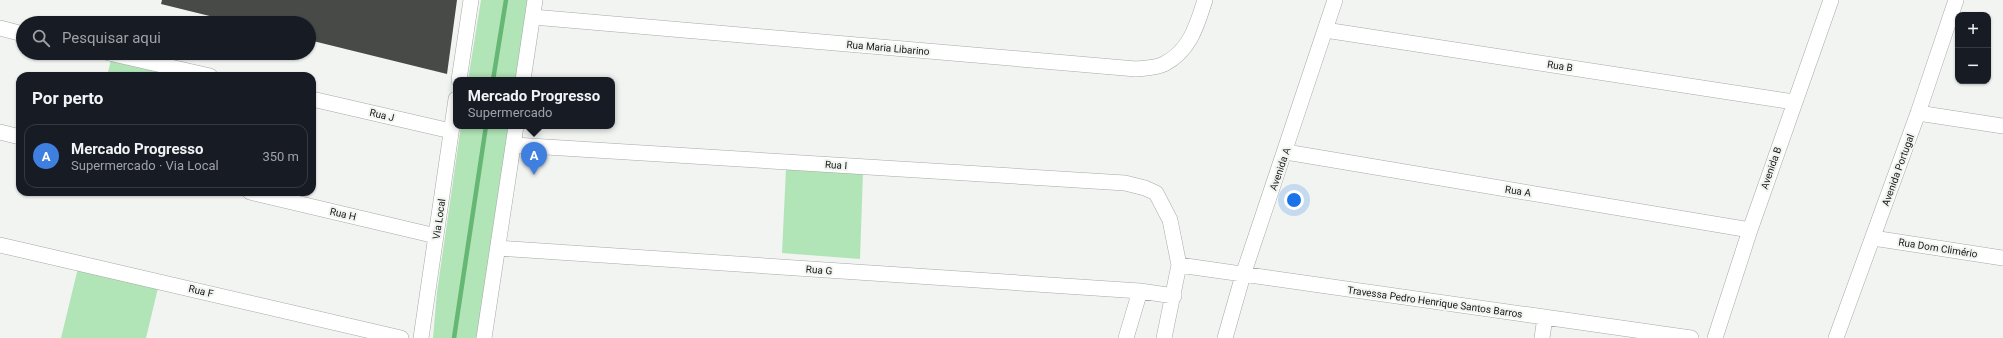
<!DOCTYPE html>
<html lang="pt">
<head>
<meta charset="utf-8">
<style>
  :root { --surface:#171b24; --page:#20242c; --text:#f1f3f6; --muted:#9ea1a6; --line:#363941; --accent:#b9a5dc }
  body { margin:0; font-family:Roboto,sans-serif; background:var(--page); color:var(--text) }
  .controls { position:absolute; right:12px; top:12px; display:grid; overflow:hidden; border-radius:8px; box-shadow:0 1px 3px #0004 }
  .controls button { width:36px; height:36px; display:grid; place-items:center; padding:0; border:0; border-bottom:1px solid var(--line); background:var(--surface); color:var(--text); font:20px sans-serif }
  .you { position:absolute; left:1294px; top:200px; width:14px; height:14px; margin:-10px; border:3px solid #fff; border-radius:50%; background:#1a73e8; box-shadow:0 0 0 6px #1a73e833 }
  .badge { display:grid; place-items:center; width:26px; height:26px; border-radius:50%; background:var(--accent); color:#fff; font-size:13px; font-weight:700 }
  .pin { position:absolute; translate:-50% -33px; filter:drop-shadow(0 1px 2px #0008) }
  .pin::after { content:''; position:absolute; top:21px; width:14px; height:12px; background:inherit; clip-path:polygon(0 0,100% 0,50% 100%) }
  .popup { position:absolute; left:453px; top:77px; width:162px; height:52px; box-sizing:border-box; display:grid; place-content:center; border-radius:8px; background:var(--surface); filter:drop-shadow(0 1px 3px #0005); font-size:13px; white-space:nowrap; color:var(--muted) }
  .popup b { font-size:15px; color:var(--text) }
  .popup::after { content:''; position:absolute; left:50%; top:100%; margin-left:-8px; border:8px solid transparent; border-top-color:var(--surface) }
  .list { margin:0; padding:0; list-style:none }
  h2 { display:flex; justify-content:space-between; align-items:center; height:52px; margin:0; padding:0 16px; font-size:17px }
  h2 small { font-size:13px; font-weight:400; color:var(--muted) }
  .list li { display:grid; grid-template-columns:26px 1fr auto; gap:12px; align-items:center; box-sizing:border-box; height:64px; margin:0 8px 8px; padding:0 8px; border:1px solid var(--line); border-radius:12px }
  .list b { display:block; font-size:15px; white-space:nowrap }
  .list p { margin:0; font-size:13px; white-space:nowrap; color:var(--muted) }
  .list em { font-size:13px; font-style:normal; color:var(--muted) }
  .icon { flex:none; width:22px; height:22px; fill:none; stroke:currentColor; stroke-width:2; stroke-linecap:round; stroke-linejoin:round }
  .map { position:relative; flex:none; width:2003px; height:338px; overflow:hidden }
  .search { position:absolute; background:var(--surface); box-shadow:0 1px 3px #0004; left:16px; top:16px; width:300px; height:44px; display:flex; align-items:center; gap:10px; box-sizing:border-box; padding:0 14px; border-radius:22px; color:var(--muted); font-size:15px }
  .panel { position:absolute; background:var(--surface); box-shadow:0 1px 3px #0004; left:16px; top:72px; width:300px; height:124px; border-radius:12px }
  .map>svg:first-child { display:block }
  .green { fill:#b1e4b7 }
  .lines { fill:none; stroke-linecap:round; stroke-linejoin:round }
  .stream { stroke:#66b773; stroke-width:4.5 }
  .building { fill:#484a48 }
  .minor-casing { stroke:#a7a9a7; stroke-width:16 }
  .minor { stroke:#fff; stroke-width:15 }
  .labels { text-anchor:middle; dominant-baseline:central; stroke-width:4; stroke-linejoin:round; paint-order:stroke }
  .street-label { font-size:10px; fill:#171817; stroke:#f1f4f1 }
</style>
</head>
<body>
<div class="map">
<svg width="2003" height="338" viewBox="0 0 2003 338">
  <rect width="100%" height="100%" fill="#f1f4f1"/>
  <path class="green" d="M481 0H530L518 80H468Z
    M111 60 180 76H107Z
    M461 126H510L477 338H433L437 292Z
    M786 169 863 172 860 259 782 253Z
    M78 268 158 288 146 338H61Z"/>
  <g class="lines">
    <path class="stream" d="M493 80 506 0
      M454 338 486 126"/>
  </g>
  <path class="building" d="M162 0H457L447 74 309 40V23H238L161 4Z"/>
  <g class="lines">
    <g class="minor-casing">
      <path id="minor" d="M533 17 1136 69C1145 68 1157 68 1164 64 1190 51 1197 25 1205 0
        M0 28 23 34
        M1325 30 1794 102
        M109 53 210 76
        M459 80 471 0
        M523 80 535 0
        M312 99 451 131
        M1918 113 2003 126
        M0 132 20 137
        M514 145 1125 183 1145 188 1156 193 1170 220 1179 265 1164 338
        M1286 152 1750 230
        M250 192 436 236
        M1873 238 2003 258
        M0 245 401 338
        M498 248 1140 291 1174 296
        M1179 265 1691 338
        M421 338 456 99
        M484 338 516 126
        M1126 338 1140 291
        M1225 338 1243 275 1335 0
        M1542 338 1545 317
        M1715 338 1750 230 1831 0
        M1836 338 1918 113 1956 0"/>
    </g>
    <use href="#minor" class="minor"/>
  </g>
  <g class="labels">
    <g class="street-label">
      <text transform="translate(888 48) rotate(5)">Rua Maria Libarino</text>
      <text transform="translate(1560 66) rotate(9)">Rua B</text>
      <text transform="translate(382 115) rotate(13)">Rua J</text>
      <text transform="translate(836 165) rotate(4)">Rua I</text>
      <text transform="translate(1771 168) rotate(-71)">Avenida B</text>
      <text transform="translate(1280 169) rotate(-71)">Avenida A</text>
      <text transform="translate(1898 170) rotate(-70)">Avenida Portugal</text>
      <text transform="translate(1518 191) rotate(9)">Rua A</text>
      <text transform="translate(343 214) rotate(13)">Rua H</text>
      <text transform="translate(439 219) rotate(-82)">Via Local</text>
      <text transform="translate(1938 248) rotate(9)">Rua Dom Climério</text>
      <text transform="translate(819 270) rotate(4)">Rua G</text>
      <text transform="translate(201 291) rotate(13)">Rua F</text>
      <text transform="translate(1435 302) rotate(8)">Travessa Pedro Henrique Santos Barros</text>
    </g>
  </g>
</svg>
<div class="controls">
<button>+</button>
<button>−</button>
</div>
<div class="you"></div>
<div class="pin badge" style="left:534px;top:175px;background:#3f7fe0">A</div>
<div class="popup"><b>Mercado Progresso</b>Supermercado</div>
<div class="search"><svg class="icon" aria-label="search" viewBox="0 0 24 24"><circle cx="10" cy="10" r="6"/><path d="M15 15l6 6"/></svg>Pesquisar aqui</div>
<section class="panel">
<h2>Por perto<small></small></h2>
<ul class="list">
<li><span class="badge" style="background:#3f7fe0">A</span><div><b>Mercado Progresso</b><p>Supermercado · Via Local</p></div><em>350 m</em></li>
</ul>
</section>
</div>
</body>
</html>
